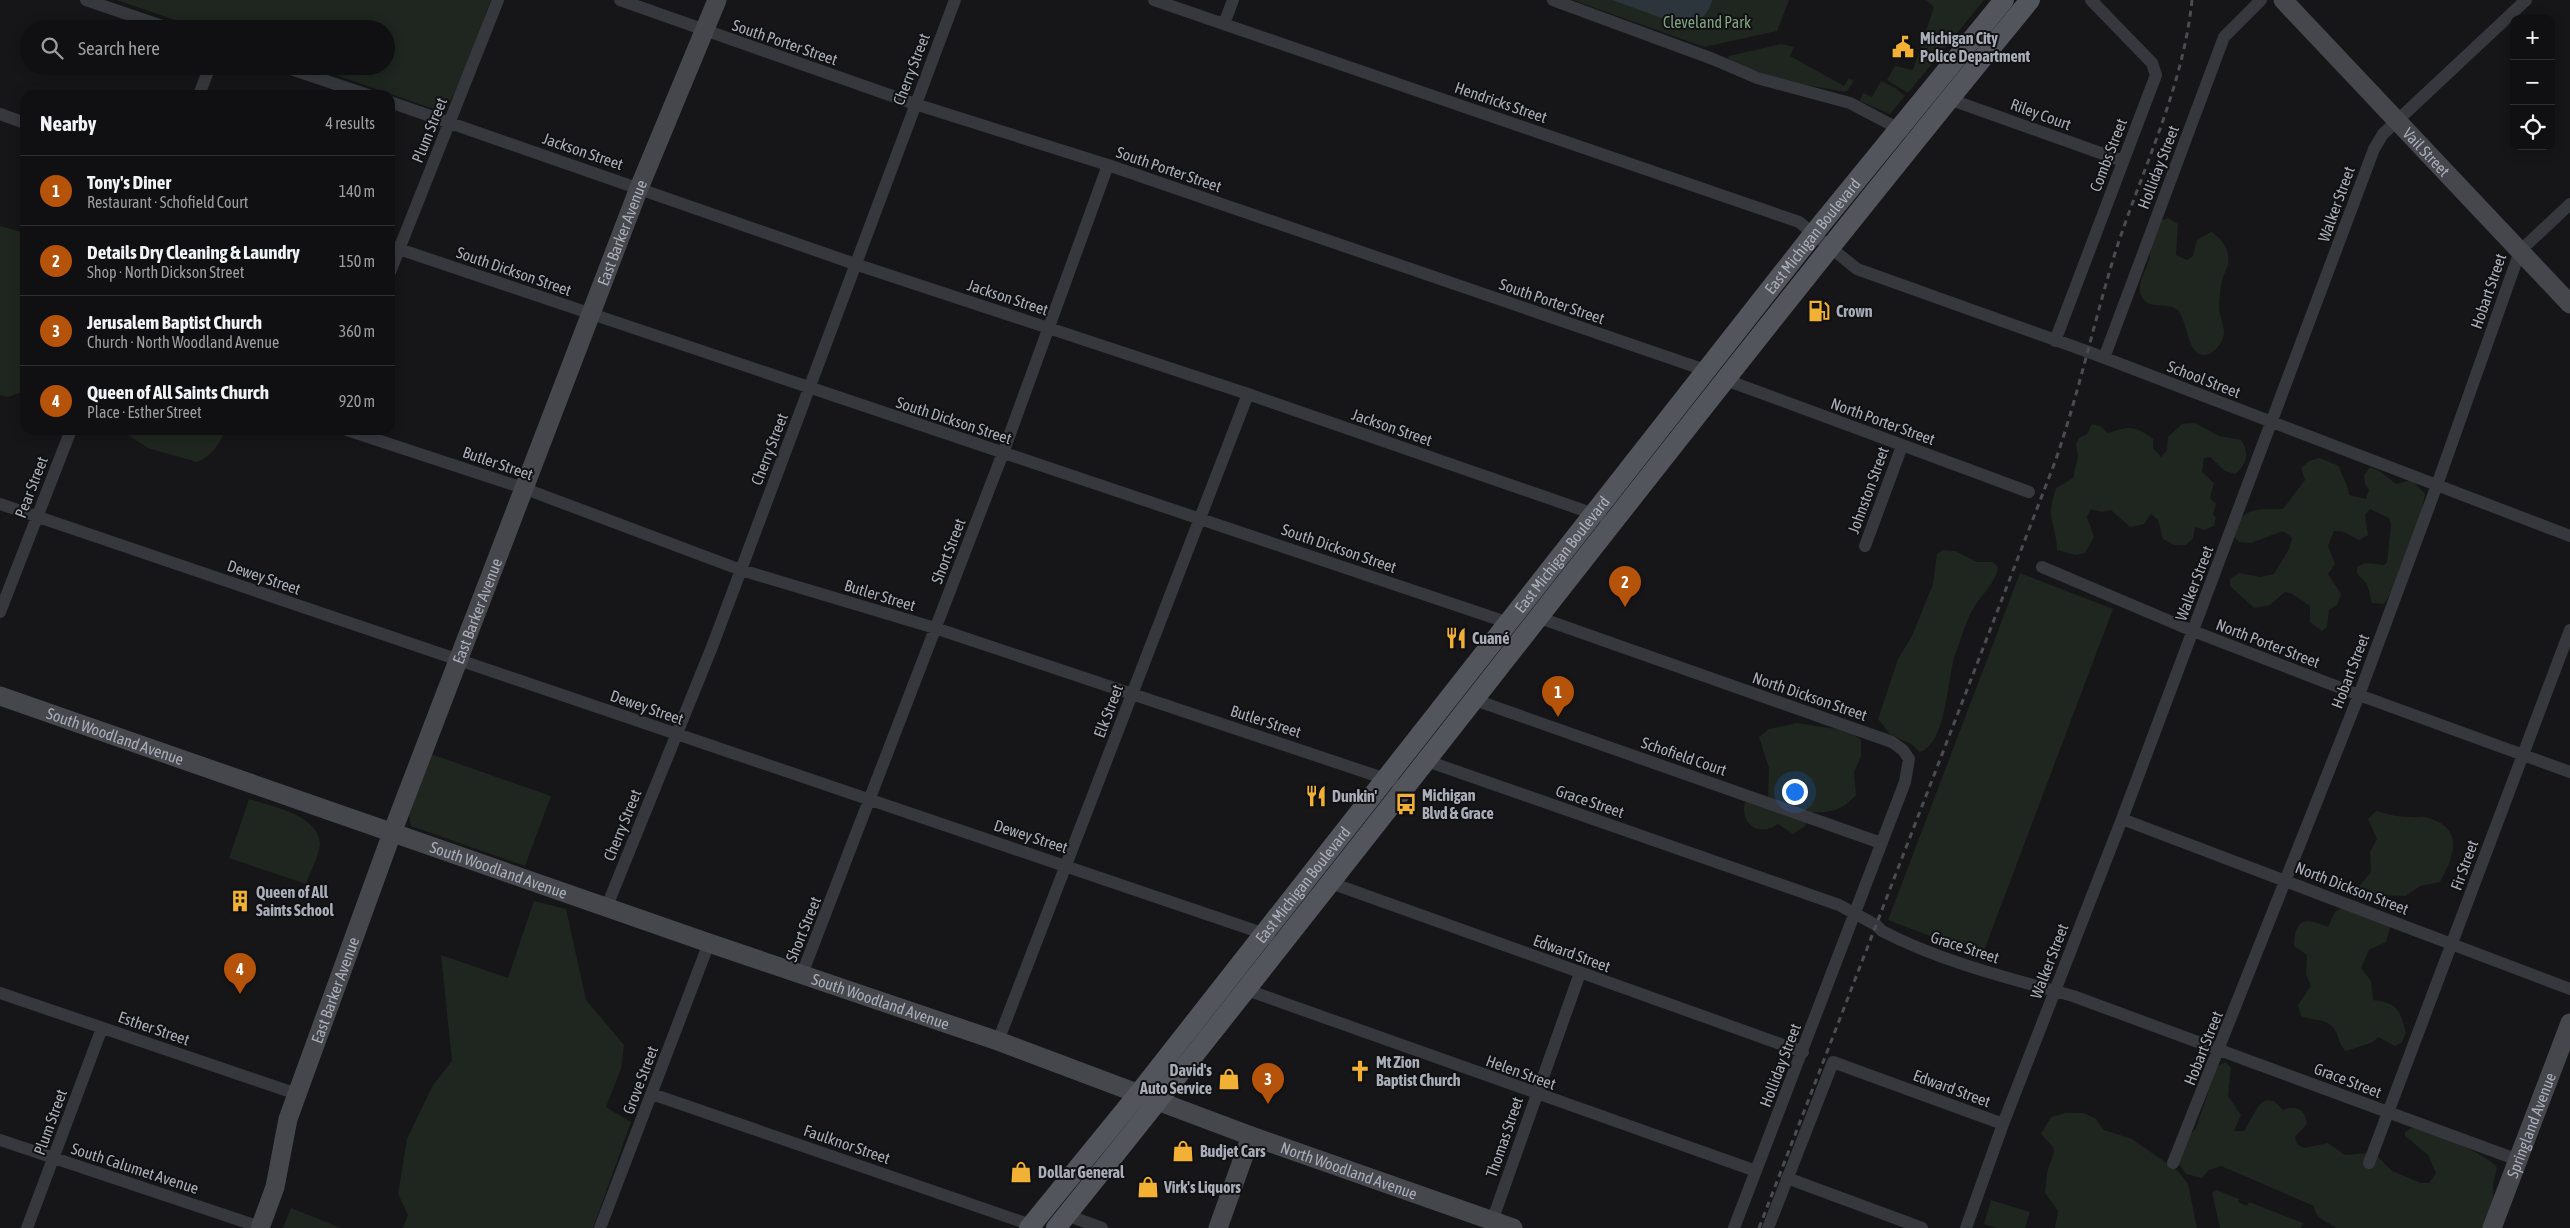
<!DOCTYPE html>
<html lang="en">
<head>
<meta charset="utf-8">
<style>
  :root { --surface:#101012; --page:#19191b; --text:#f1f3f6; --muted:#9c9d9f; --line:#303032; --accent:#b45309 }
  body { margin:0; font-family:"Asap Condensed",sans-serif; background:var(--page); color:var(--text) }
  .controls { position:absolute; right:15px; top:15px; display:grid; overflow:hidden; border-radius:10px; box-shadow:0 2px 12px #0003 }
  .controls button { width:45px; height:45px; display:grid; place-items:center; padding:0; border:0; border-bottom:1px solid var(--line); background:var(--surface); color:var(--text); font:25px sans-serif }
  .you { position:absolute; left:1794px; top:791px; width:18px; height:18px; margin:-12px; border:4px solid #fff; border-radius:50%; background:#1a73e8; box-shadow:0 0 0 8px #1a73e833 }
  .badge { display:grid; place-items:center; width:32px; height:32px; border-radius:50%; background:var(--accent); color:#fff; font-size:16px; font-weight:700 }
  .pin { position:absolute; translate:-50% -41px; filter:drop-shadow(0 1px 2px #0008) }
  .pin::after { content:''; position:absolute; top:26px; width:18px; height:15px; background:inherit; clip-path:polygon(0 0,100% 0,50% 100%) }
  .list { margin:0; padding:0; list-style:none }
  h2 { display:flex; justify-content:space-between; align-items:center; height:65px; margin:0; padding:0 20px; font-size:21px }
  h2 small { font-size:16px; font-weight:400; color:var(--muted) }
  .list li { display:grid; grid-template-columns:32px 1fr auto; gap:15px; align-items:center; box-sizing:border-box; height:70px; padding:0 20px; border-top:1px solid var(--line) }
  .list b { display:block; font-size:19px; white-space:nowrap }
  .list p { margin:0; font-size:16px; white-space:nowrap; color:var(--muted) }
  .list em { font-size:16px; font-style:normal; color:var(--muted) }
  .icon { flex:none; width:28px; height:28px; fill:none; stroke:currentColor; stroke-width:2; stroke-linecap:round; stroke-linejoin:round }
  .map { position:relative; flex:none; width:2570px; height:1228px; overflow:hidden }
  .search { position:absolute; background:var(--surface); box-shadow:0 2px 12px #0003; left:20px; top:20px; width:375px; height:55px; display:flex; align-items:center; gap:12px; box-sizing:border-box; padding:0 18px; border-radius:28px; color:var(--muted); font-size:19px }
  .panel { position:absolute; background:var(--surface); box-shadow:0 2px 12px #0003; left:20px; top:90px; width:375px; height:345px; border-radius:15px }
  .map>svg:first-child { display:block }
  .green { fill:#1e261f }
  .water { fill:#2c353c }
  .lines { fill:none; stroke-linecap:round; stroke-linejoin:round }
  .street { stroke:#37383d; stroke-width:12 }
  .secondary { stroke:#45474d; stroke-width:19 }
  .primary { stroke:#53555c; stroke-width:20 }
  .rail { stroke:#4a4c52; stroke-width:3; stroke-dasharray:6 5; stroke-linecap:butt }
  .labels { text-anchor:middle; dominant-baseline:central; stroke-width:4; stroke-linejoin:round; paint-order:stroke }
  .park-label { font-size:16px; fill:#7fa381; stroke:#111113 }
  .poi-label { font-size:16px; font-weight:bold; fill:#a8adb8; stroke:#111113; text-anchor:start }
  .street-label { font-size:16px; fill:#a8adb8; stroke:#111113 }
</style>
</head>
<body>
<div class="map">
<svg width="2570" height="1228" viewBox="0 0 2570 1228">
  <rect width="100%" height="100%" fill="#161618"/>
  <path class="green" d="M117 0H491C479 30 462 89 442 112L310 66H386V29H201Z
    M1573 0H1789L1777 31 1704 47Z
    M1926 0H1984L1908 93 1887 80 1895 66 1913 70 1934 7Z
    M1781 44 1794 47 1790 56 1844 86 1849 78 1854 81 1847 91C1842 93 1773 78 1763 75 1751 71 1739 64 1728 59L1729 56Z
    M1881 81 1895 88 1905 96 1890 114 1860 101 1863 93 1872 97Z
    M2168 218 2178 224 2176 255 2187 260 2193 256 2197 240 2211 232C2219 236 2227 246 2228 255 2230 264 2226 269 2223 277 2220 286 2220 298 2219 307 2219 318 2228 329 2222 340 2220 346 2212 354 2206 355 2188 357 2188 326 2180 313 2172 300 2152 311 2143 299 2134 286 2146 272 2149 260 2151 249 2152 236 2156 227 2159 221 2162 220 2168 218Z
    M0 226 25 233V391L8 397 0 395Z
    M2195 423 2219 436 2241 440C2250 453 2247 465 2235 474L2225 471 2210 457 2204 458 2202 472 2214 483 2210 498 2216 504 2213 514 2216 518 2214 526 2204 530 2195 527 2193 538 2186 545H2174L2163 539 2158 520 2151 514 2144 524 2130 527 2111 510 2102 512 2091 509 2087 517 2094 537 2085 553 2076 555 2057 550C2057 538 2054 532 2052 521 2049 510 2053 499 2056 488L2073 478 2078 456 2076 444 2079 438 2087 434 2092 424 2100 426 2108 433C2130 426 2134 425 2153 439V448L2161 457 2167 450 2168 437 2182 424Z
    M120 430H225C220 444 211 457 197 462L148 448Z
    M2319 458 2339 466C2341 475 2349 486 2349 495L2366 499 2369 490 2365 484 2364 475 2370 467 2381 472 2396 484 2412 480 2425 494C2419 528 2405 575 2384 604L2372 603C2370 597 2369 588 2366 583 2361 576 2354 575 2358 566L2366 563 2384 565 2387 562 2391 525 2389 518 2370 509 2365 515 2368 535 2359 540 2342 531H2334L2328 546 2335 564 2328 574 2341 594 2337 605 2329 610 2327 627 2322 631 2310 622V606L2292 594 2285 592 2270 605 2254 608 2230 586V579L2239 573 2260 577 2274 574 2289 549 2292 538 2283 531 2251 543 2239 542 2233 536C2241 506 2257 509 2283 509L2305 480 2301 468 2309 461Z
    M1943 550 1955 551 1977 562H1993L1998 567C1996 583 1981 595 1973 609 1966 620 1960 642 1955 655 1947 679 1947 743 1920 752L1911 744 1890 734 1878 719 1898 659 1912 636 1933 584 1937 554Z
    M2020 573 2113 609 1982 956 1888 920Z
    M1797 723 1848 731 1861 740V757L1854 772 1856 795C1842 810 1833 813 1812 812L1805 826 1793 834 1778 824C1760 838 1739 824 1745 802L1768 801 1769 768 1759 737 1769 729Z
    M431 754 551 796 525 866 411 826 409 815Z
    M249 799C271 806 319 815 320 844 320 853 309 875 306 884L229 858Z
    M2376 811C2387 814 2398 817 2410 817 2415 818 2421 816 2425 817 2465 827 2455 855 2440 882L2420 886 2406 896 2378 895 2367 899 2360 897 2356 890 2371 872 2370 852 2377 839 2368 819Z
    M534 901 566 909 586 1000 624 1045 621 1069 606 1107 631 1122 593 1228H403L408 1215 398 1194 407 1139 433 1085 452 1061 441 955 508 978Z
    M2351 902 2391 924 2386 942 2369 950 2361 968 2371 981 2373 1000C2398 1003 2400 1010 2406 1033L2402 1042 2395 1046 2378 1037 2373 1042 2346 1051C2338 1045 2339 1033 2332 1026 2323 1018 2312 1021 2301 1016L2298 1005 2311 986 2306 974 2307 955 2294 946C2295 918 2305 917 2328 927L2335 912Z
    M2226 1062 2231 1068 2228 1096 2241 1115 2234 1131H2244L2259 1105 2266 1100 2274 1101 2283 1110C2296 1104 2306 1110 2307 1124L2295 1137 2297 1144 2304 1148 2328 1143 2345 1155 2368 1153 2378 1157 2392 1171 2421 1183H2429L2436 1173 2428 1155 2405 1136V1132C2407 1131 2411 1128 2412 1128 2426 1126 2489 1156 2497 1167L2493 1186 2494 1206 2485 1219 2483 1228H2336C2326 1220 2316 1220 2314 1206L2221 1166 2209 1170 2202 1178 2186 1174 2172 1155 2196 1128 2217 1066Z
    M2066 1113H2083L2095 1118 2104 1130 2132 1139 2178 1171 2188 1184 2197 1228H2055L2058 1211 2045 1193 2047 1172 2054 1152 2053 1147 2041 1134 2051 1117Z
    M2216 1190 2239 1199 2238 1202 2247 1206 2249 1202 2303 1223 2301 1228H2220L2212 1193Z
    M1991 1200 2030 1212 2025 1228H1997L1984 1224Z
    M291 1208 341 1228H283Z"/>
  <path class="water" d="M1612 0H1712V1C1709 13 1697 26 1684 26Z"/>
  <g class="lines">
    <path class="street" d="M86 0 171 29
      M620 0 915 104 1108 165 1708 371
      M1154 0 1799 222 1857 269 2089 352 2570 536
      M1553 0 1713 59 1757 78 1850 103 1903 131
      M1224 24 1233 0
      M282 66 368 95
      M199 95 210 66
      M1949 99 2123 161
      M390 102 855 264 1248 394 1600 516
      M0 114 25 123
      M390 246 1509 623
      M390 272 498 0
      M2055 341 2156 75 2152 63 2091 0
      M2104 358 2224 37 2261 0
      M1726 380 2029 492
      M347 430 523 488 741 570 935 628 1392 781
      M0 504 1265 934 1269 938
      M1865 546 1902 446
      M2042 567 2193 631 2359 695 2570 772
      M0 612 71 430
      M1540 618 1892 742 1903 750 1909 759 1905 782 1734 1228
      M1475 700 1881 843
      M1423 758 1427 761 1839 905 1876 925 1882 931C1942 962 2008 978 2073 996L2518 1160
      M2122 819 2570 989
      M1331 883 1803 1052
      M607 906 712 647 955 0
      M802 974 1003 453 1108 165
      M1247 990 1756 1171
      M0 993 297 1094
      M998 1041 1248 394
      M652 1094 1031 1225
      M0 1140 260 1227
      M2173 1163 2359 695 2437 485 2520 251 2570 204
      M2369 1163 2570 630
      M1787 1178 1922 1228
      M1066 1215 1102 1228
      M1490 1227 1580 973
      M27 1228 102 1028
      M600 1228 709 943
      M1768 1228 1833 1062 2003 1124
      M1966 1228 2003 1124 2122 819 2374 149 2383 134 2526 0"/>
    <g class="secondary">
      <path id="s1" d="M2283 0 2570 304"/>
      <path id="s2" d="M0 696 709 943 998 1041 1251 1136 1513 1228"/>
      <path id="s3" d="M260 1228 275 1187 288 1119 392 833 639 188 717 0"/>
      <path d="M1218 1228 1251 1136"/>
      <path id="s4" d="M2492 1228 2570 1023"/>
    </g>
    <g class="primary">
      <path id="s5" d="M1029 1228 1139 1093 1814 233 2004 0"/>
      <path d="M1056 1228C1384 821 1699 404 2030 0"/>
    </g>
    <path class="rail" d="M1759 1228 2055 462C2079 393 2094 321 2116 250 2143 167 2183 88 2192 0"/>
  </g>
  <defs>
    <g id="civic-bare" transform="scale(1.725)"><path d="M-.6-6.5H3V-4.5H.6V-3L4-1V1h2V6H-6V1h2V-1L-.6-3ZM-1.2 2.5V6h2.4V2.5Z" fill="#f2b134" stroke="#111113" stroke-width="2.5" paint-order="stroke"/></g>
    <g id="fuel-bare" transform="scale(1.725)"><path d="M-5.5-6h7V0h2V4h1.3V-2.5L3-4.5l.8-.8L6-3V5H2.5V1h-1V6h-7ZM-4.2-4.7v3.2H.2V-4.7Z" fill="#f2b134" stroke="#111113" stroke-width="2.5" paint-order="stroke"/></g>
    <g id="restaurant-bare" transform="scale(1.725)"><path d="M-5-6h1v4h1v-4h1v4h1v-4h1v5L-1.5 .5V6h-2V.5L-5-1ZM5-6V6H3V1.5H1.5Q1.5-4 5-6Z" fill="#f2b134" stroke="#111113" stroke-width="2.5" paint-order="stroke"/></g>
    <g id="bus-bare" transform="scale(1.725)"><path d="M-5-6H5V4H4V6H2V4H-2V6H-4V4H-5ZM-3.5-4V0h7V-4ZM-3.5 1.2v1.5H-2V1.2ZM2 1.2v1.5H3.5V1.2Z" fill="#f2b134" stroke="#111113" stroke-width="2.5" paint-order="stroke"/></g>
    <g id="building-bare" transform="scale(1.725)"><path d="M-4-6H4V6H1V3H-1V6H-4ZM-2.5-4.3h1.7v1.8h-1.7ZM.8-4.3h1.7v1.8H.8ZM-2.5-1h1.7V.8h-1.7ZM.8-1h1.7V.8H.8Z" fill="#f2b134" stroke="#111113" stroke-width="2.5" paint-order="stroke"/></g>
    <g id="church-bare" transform="scale(1.725)"><path d="M-1.2-6h2.4v3.5h3.3v2.4h-3.3V6h-2.4V-.1h-3.3v-2.4h3.3Z" fill="#f2b134" stroke="#111113" stroke-width="2.5" paint-order="stroke"/></g>
    <g id="shop-bare" transform="scale(1.725)"><path d="M-5-2.5h2.3a2.7 3.5 0 0 1 5.4 0H5L5.5 6h-11ZM-1.5-2.5h3a1.5 2.3 0 0 0-3 0Z" fill="#f2b134" stroke="#111113" stroke-width="2.5" paint-order="stroke"/></g>
  </defs>
  <g fill-rule="evenodd">
    <use href="#civic-bare" x="1903" y="47"/>
    <use href="#fuel-bare" x="1819" y="311"/>
    <use href="#restaurant-bare" x="1456" y="638"/>
    <use href="#restaurant-bare" x="1316" y="796"/>
    <use href="#bus-bare" x="1406" y="804"/>
    <use href="#building-bare" x="240" y="901"/>
    <use href="#church-bare" x="1360" y="1071"/>
    <use href="#shop-bare" x="1229" y="1079"/>
    <use href="#shop-bare" x="1183" y="1151"/>
    <use href="#shop-bare" x="1021" y="1172"/>
    <use href="#shop-bare" x="1148" y="1187"/>
  </g>
  <g class="labels">
    <g class="park-label">
      <text x="1707" y="22">Cleveland Park</text>
    </g>
    <g class="poi-label">
      <text x="1920" y="38">Michigan City<tspan x="1920" dy="18">Police Department</tspan></text>
      <text x="1836" y="311">Crown</text>
      <text x="1472" y="638">Cuané</text>
      <text x="1422" y="795">Michigan<tspan x="1422" dy="18">Blvd &amp; Grace</tspan></text>
      <text x="1332" y="796">Dunkin'</text>
      <text x="256" y="892">Queen of All<tspan x="256" dy="18">Saints School</tspan></text>
      <text x="1376" y="1062">Mt Zion<tspan x="1376" dy="18">Baptist Church</tspan></text>
      <text x="1212" y="1070" text-anchor="end">David's<tspan x="1212" dy="18">Auto Service</tspan></text>
      <text x="1200" y="1151">Budjet Cars</text>
      <text x="1038" y="1172">Dollar General</text>
      <text x="1164" y="1187">Virk's Liquors</text>
    </g>
    <g class="street-label">
      <text transform="translate(785 42) rotate(19)">South Porter Street</text>
      <text transform="translate(911 69) rotate(-69)">Cherry Street</text>
      <text transform="translate(1501 102) rotate(19)">Hendricks Street</text>
      <text transform="translate(2041 114) rotate(20)">Riley Court</text>
      <text transform="translate(429 130) rotate(-68)">Plum Street</text>
      <text transform="translate(583 151) rotate(19)">Jackson Street</text>
      <text stroke="none"><textPath href="#s1" startOffset="209">Vail Street</textPath></text>
      <text transform="translate(2108 155) rotate(-69)">Combs Street</text>
      <text transform="translate(2158 167) rotate(-69)">Holliday Street</text>
      <text transform="translate(1169 169) rotate(19)">South Porter Street</text>
      <text transform="translate(2336 204) rotate(-70)">Walker Street</text>
      <text stroke="none"><textPath href="#s3" startOffset="1060">East Barker Avenue</textPath></text>
      <text stroke="none"><textPath href="#s5" startOffset="1264">East Michigan Boulevard</textPath></text>
      <text transform="translate(514 271) rotate(19)">South Dickson Street</text>
      <text transform="translate(2488 291) rotate(-71)">Hobart Street</text>
      <text transform="translate(1008 297) rotate(18)">Jackson Street</text>
      <text transform="translate(1552 301) rotate(19)">South Porter Street</text>
      <text transform="translate(2204 379) rotate(21)">School Street</text>
      <text transform="translate(954 420) rotate(18)">South Dickson Street</text>
      <text transform="translate(1883 421) rotate(20)">North Porter Street</text>
      <text transform="translate(1392 427) rotate(19)">Jackson Street</text>
      <text transform="translate(769 449) rotate(-69)">Cherry Street</text>
      <text transform="translate(498 463) rotate(19)">Butler Street</text>
      <text transform="translate(31 487) rotate(-69)">Pear Street</text>
      <text transform="translate(1868 490) rotate(-70)">Johnston Street</text>
      <text transform="translate(1339 548) rotate(19)">South Dickson Street</text>
      <text transform="translate(948 551) rotate(-69)">Short Street</text>
      <text stroke="none"><textPath href="#s5" startOffset="859">East Michigan Boulevard</textPath></text>
      <text transform="translate(264 577) rotate(19)">Dewey Street</text>
      <text transform="translate(2194 583) rotate(-69)">Walker Street</text>
      <text transform="translate(880 595) rotate(17)">Butler Street</text>
      <text stroke="none"><textPath href="#s3" startOffset="655">East Barker Avenue</textPath></text>
      <text transform="translate(2268 643) rotate(21)">North Porter Street</text>
      <text transform="translate(2350 671) rotate(-69)">Hobart Street</text>
      <text transform="translate(1810 696) rotate(19)">North Dickson Street</text>
      <text transform="translate(647 707) rotate(19)">Dewey Street</text>
      <text transform="translate(1108 711) rotate(-69)">Elk Street</text>
      <text transform="translate(1266 721) rotate(18)">Butler Street</text>
      <text stroke="none"><textPath href="#s2" startOffset="122">South Woodland Avenue</textPath></text>
      <text transform="translate(1684 756) rotate(19)">Schofield Court</text>
      <text transform="translate(1590 801) rotate(19)">Grace Street</text>
      <text transform="translate(622 825) rotate(-68)">Cherry Street</text>
      <text transform="translate(1031 836) rotate(18)">Dewey Street</text>
      <text transform="translate(2464 865) rotate(-70)">Fir Street</text>
      <text stroke="none"><textPath href="#s2" startOffset="528">South Woodland Avenue</textPath></text>
      <text stroke="none"><textPath href="#s5" startOffset="439">East Michigan Boulevard</textPath></text>
      <text transform="translate(2352 888) rotate(21)">North Dickson Street</text>
      <text transform="translate(803 929) rotate(-68)">Short Street</text>
      <text transform="translate(1965 947) rotate(18)">Grace Street</text>
      <text transform="translate(1572 953) rotate(20)">Edward Street</text>
      <text transform="translate(2049 961) rotate(-69)">Walker Street</text>
      <text stroke="none"><textPath href="#s3" startOffset="250">East Barker Avenue</textPath></text>
      <text stroke="none"><textPath href="#s2" startOffset="932">South Woodland Avenue</textPath></text>
      <text transform="translate(154 1028) rotate(19)">Esther Street</text>
      <text transform="translate(2203 1048) rotate(-68)">Hobart Street</text>
      <text transform="translate(1780 1065) rotate(-69)">Holliday Street</text>
      <text transform="translate(1521 1072) rotate(20)">Helen Street</text>
      <text transform="translate(640 1080) rotate(-69)">Grove Street</text>
      <text transform="translate(2348 1080) rotate(21)">Grace Street</text>
      <text transform="translate(1952 1088) rotate(20)">Edward Street</text>
      <text transform="translate(50 1122) rotate(-70)">Plum Street</text>
      <text stroke="none"><textPath href="#s4" startOffset="110">Springland Avenue</textPath></text>
      <text transform="translate(1504 1137) rotate(-71)">Thomas Street</text>
      <text transform="translate(847 1144) rotate(19)">Faulknor Street</text>
      <text transform="translate(135 1168) rotate(18)">South Calumet Avenue</text>
      <text stroke="none"><textPath href="#s2" startOffset="1430">North Woodland Avenue</textPath></text>
    </g>
  </g>
</svg>
<div class="controls">
<button>+</button>
<button>−</button>
<button><svg class="icon" aria-label="locate" viewBox="0 0 24 24"><circle cx="12" cy="12" r="6"/><path d="M12 2v4M12 18v4M2 12h4M18 12h4"/></svg></button>
</div>
<div class="you"></div>
<div class="pin badge" style="left:1558px;top:717px">1</div>
<div class="pin badge" style="left:1625px;top:607px">2</div>
<div class="pin badge" style="left:1268px;top:1104px">3</div>
<div class="pin badge" style="left:240px;top:994px">4</div>
<div class="search"><svg class="icon" aria-label="search" viewBox="0 0 24 24"><circle cx="10" cy="10" r="6"/><path d="M15 15l6 6"/></svg>Search here</div>
<section class="panel">
<h2>Nearby<small>4 results</small></h2>
<ul class="list">
<li><span class="badge">1</span><div><b>Tony's Diner</b><p>Restaurant · Schofield Court</p></div><em>140 m</em></li>
<li><span class="badge">2</span><div><b>Details Dry Cleaning &amp; Laundry</b><p>Shop · North Dickson Street</p></div><em>150 m</em></li>
<li><span class="badge">3</span><div><b>Jerusalem Baptist Church</b><p>Church · North Woodland Avenue</p></div><em>360 m</em></li>
<li><span class="badge">4</span><div><b>Queen of All Saints Church</b><p>Place · Esther Street</p></div><em>920 m</em></li>
</ul>
</section>
</div>
</body>
</html>
